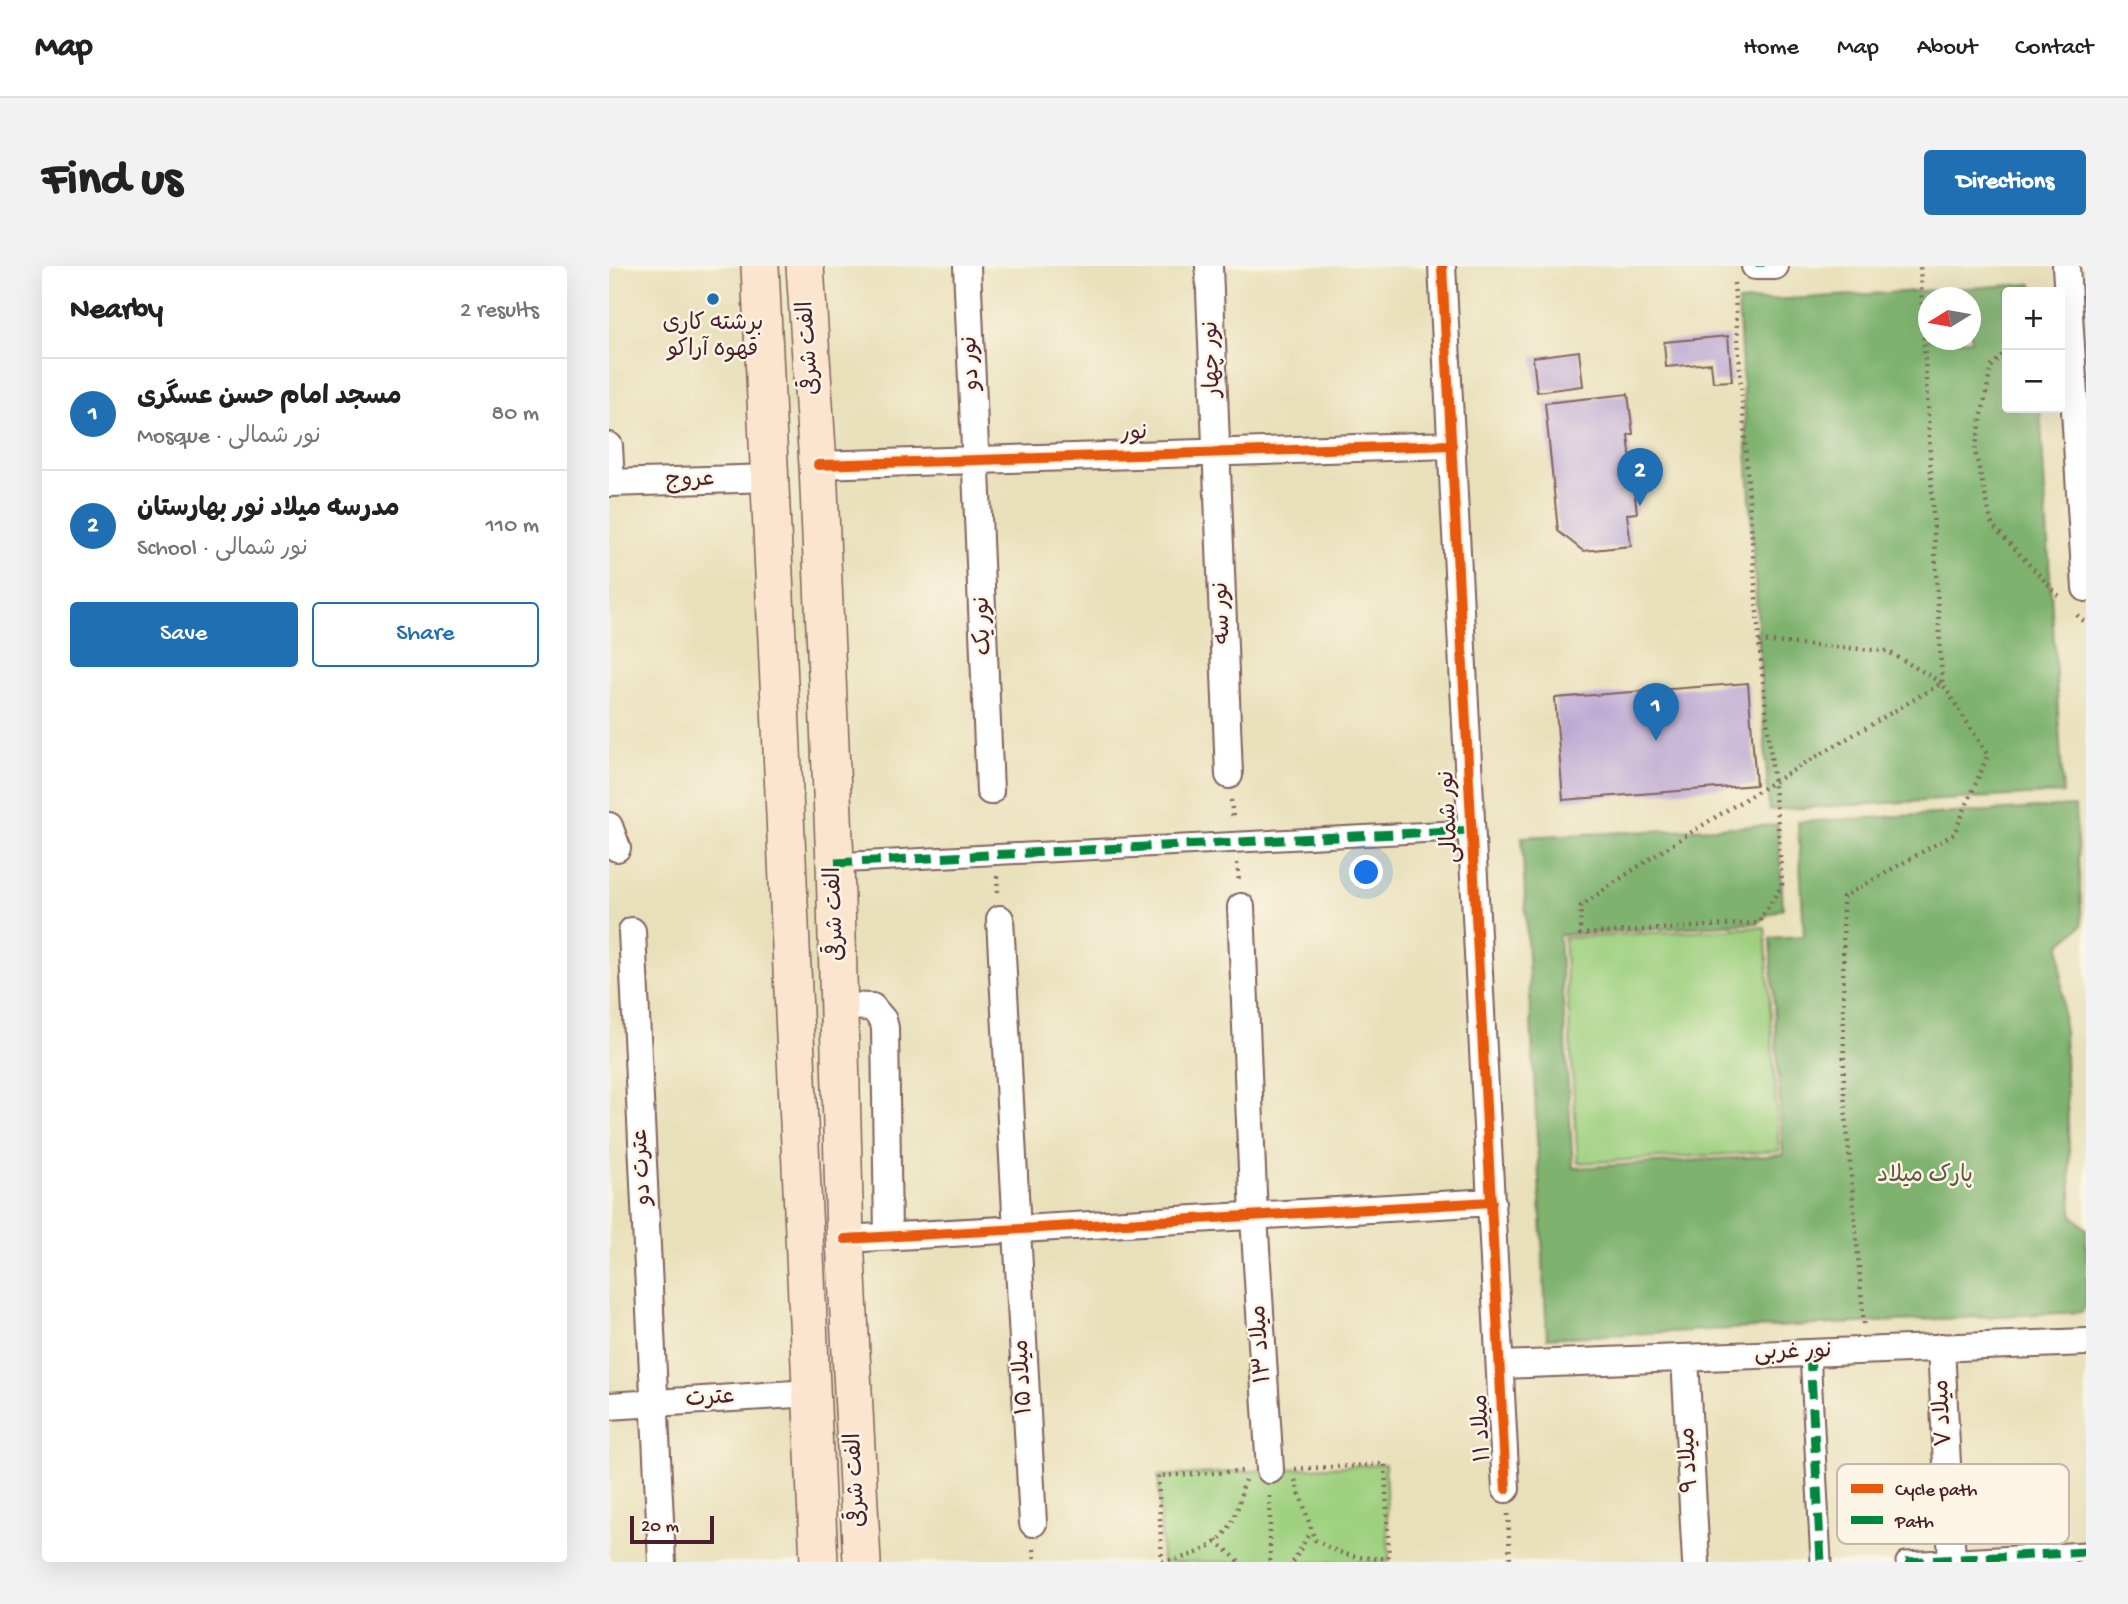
<!DOCTYPE html>
<html lang="en">
<head>
<meta charset="utf-8">
<style>
  :root { --surface:#fff; --page:#f2f2f2; --text:#222; --muted:#767676; --line:#e0e0e0; --accent:#1f6fb2 }
  body { margin:0; font-family:"Gochi Hand","Playpen Sans Arabic",sans-serif; background:var(--page); color:var(--text) }
  .controls { position:absolute; right:21px; top:21px; display:grid; overflow:hidden; border-radius:7px; box-shadow:0 7px 28px #0002 }
  .controls button { width:63px; height:63px; display:grid; place-items:center; padding:0; border:0; border-bottom:2px solid var(--line); background:var(--surface); color:var(--text); font:35px sans-serif }
  .compass { position:absolute; left:1309px; top:21px; width:63px; height:63px; border-radius:50%; background:var(--surface); box-shadow:0 7px 28px #0002; rotate:259deg }
  .scale { position:absolute; left:21px; bottom:18px; width:84px; box-sizing:border-box; padding-left:7px; border:4px solid #4a1f2b; border-top:0; font-size:19px; line-height:24px; white-space:nowrap; color:#4a1f2b; -webkit-text-stroke:5px #fcf5e5; paint-order:stroke }
  .you { position:absolute; left:758px; top:607px; width:24px; height:24px; margin:-18px; border:5px solid #fff; border-radius:50%; background:#1a73e8; box-shadow:0 0 0 10px #1a73e833 }
  .badge { display:grid; place-items:center; width:46px; height:46px; border-radius:50%; background:var(--accent); color:#fff; font-size:23px; font-weight:700 }
  .pin { position:absolute; translate:-50% -58px; filter:drop-shadow(0 2px 4px #0008) }
  .pin::after { content:''; position:absolute; top:37px; width:24px; height:21px; background:inherit; clip-path:polygon(0 0,100% 0,50% 100%) }
  .list { margin:0; padding:0; list-style:none }
  h2 { display:flex; justify-content:space-between; align-items:center; height:91px; margin:0; padding:0 28px; font-size:30px }
  h2 small { font-size:23px; font-weight:400; color:var(--muted) }
  .list li { display:grid; grid-template-columns:46px 1fr auto; gap:21px; align-items:center; box-sizing:border-box; height:112px; padding:0 28px; border-top:2px solid var(--line) }
  .list b { display:block; font-size:26px; white-space:nowrap }
  .list p { margin:0; font-size:23px; white-space:nowrap; color:var(--muted) }
  .list em { font-size:23px; font-style:normal; color:var(--muted) }
  .actions { display:flex; gap:14px; padding:21px 28px }
  .actions a { flex:1; padding:16px 0; border:2px solid var(--accent); border-radius:7px; text-align:center; font-size:24px; color:var(--accent) }
  .actions .main { background:var(--accent); color:#fff }
  .map { position:relative; flex:none; width:1477px; height:1296px; overflow:hidden; border-radius:7px }
  header { display:flex; align-items:center; gap:42px; box-sizing:border-box; height:98px; padding:0 35px; background:var(--surface); border-bottom:2px solid var(--line) }
  header strong { font-size:33px }
  nav { display:flex; gap:38px; margin-inline-start:auto; font-size:24px }
  .intro { display:flex; align-items:center; justify-content:space-between; box-sizing:border-box; height:168px; padding:0 42px }
  h1 { margin:0; font-size:49px }
  .button { padding:18px 32px; border-radius:7px; background:var(--accent); color:#fff; font-size:24px; font-weight:700 }
  main { display:flex; gap:42px; padding:0 42px }
  aside { flex:1; background:var(--surface); border-radius:7px; box-shadow:0 7px 28px #0002 }
  .map>svg:first-child { display:block }
  .green { fill:#9ed07f; stroke:#747855; stroke-width:2 }
  .forest { fill:#7eb26e; stroke:#64684c; stroke-width:2; fill-rule:evenodd }
  .building { fill:#bdaad4 }
  .lines { fill:none; stroke-linecap:round; stroke-linejoin:round }
  .pedestrian-casing { stroke:#81635d; stroke-width:23 }
  .minor-casing { stroke:#81635d; stroke-width:30 }
  .secondary-casing { stroke:#81635d; stroke-width:40 }
  .path { stroke:#81635d; stroke-width:4.5; stroke-dasharray:2 5; stroke-linecap:butt }
  .pedestrian { stroke:#fff; stroke-width:19 }
  .minor { stroke:#fff; stroke-width:26 }
  .secondary { stroke:#fbe5cf; stroke-width:37 }
  .quiet { stroke:#00873e; stroke-width:9; stroke-dasharray:18 9; stroke-linecap:butt }
  .cycleway-casing { stroke:#fcf5e5; stroke-width:15 }
  .cycleway { stroke:#e8590c; stroke-width:10 }
  .poi-dot { fill:#1f6fb2; stroke:#fcf5e5; stroke-width:2.5 }
  .labels { text-anchor:middle; dominant-baseline:central; stroke-width:5; stroke-linejoin:round; paint-order:stroke }
  .poi-label { font-size:23px; fill:#4a1f2b; stroke:#fcf5e5 }
  .street-label { font-size:23px; fill:#4a1f2b; stroke:#fcf5e5 }
  .park-label { font-size:23px; fill:#635444; stroke:#fcf5e5 }
  .key { fill:#fcf5e5; stroke:#c7b5ad; stroke-width:2 }
  .key-label { font-size:19px; fill:#4a1f2b }
</style>
</head>
<body>
<header>
<strong>Map</strong>
<nav><a>Home</a><a>Map</a><a>About</a><a>Contact</a></nav>
</header>
<div class="intro"><h1>Find us</h1><a class="button">Directions</a></div>
<main>
<aside>
<h2>Nearby<small>2 results</small></h2>
<ul class="list">
<li><span class="badge">1</span><div><b>مسجد امام حسن عسگری</b><p>Mosque · نور شمالی</p></div><em>80 m</em></li>
<li><span class="badge">2</span><div><b>مدرسه میلاد نور بهارستان</b><p>School · نور شمالی</p></div><em>110 m</em></li>
</ul>
<div class="actions"><a class="main">Save</a><a>Share</a></div>
</aside>
<div class="map">
<svg width="1477" height="1296" viewBox="0 0 1477 1296">
  <rect width="100%" height="100%" fill="#fcf5e5"/>
  <filter id="ink" filterUnits="userSpaceOnUse"><feTurbulence type="fractalNoise" baseFrequency=".0143" numOctaves="2"/><feDisplacementMap in="SourceGraphic" scale="14" xChannelSelector="R" yChannelSelector="G"/><feConvolveMatrix kernelMatrix="1 2 1 2 8 2 1 2 1" color-interpolation-filters="sRGB"/></filter>
  <filter id="wash" filterUnits="userSpaceOnUse"><feTurbulence type="fractalNoise" baseFrequency=".00686" numOctaves="4" result="noise"/><feDisplacementMap in="SourceGraphic" scale="28" xChannelSelector="R" yChannelSelector="G"/><feGaussianBlur stdDeviation="1.57" result="paint"/><feColorMatrix in="noise" values="0 0 0 0 0 0 0 0 0 0 0 0 0 0 0 0 0 1.4 0 .05"/><feComposite in="paint" operator="in"/></filter>
  <g filter="url(#wash)">
    <rect width="100%" height="100%" fill="#e8e0ba"/>
    <path class="green" d="M1156 661 1170 885 969 897 955 672Z
      M776 1198 780 1296H553L549 1210Z"/>
    <path class="forest" d="M1423 18 1424 26H1398V142H1431L1454 527 1160 544 1129 36ZM1320 32H1362V74H1320Z
      M1466 540 1473 659 1451 679 1463 949 1477 963V1040L1473 1046 938 1072 913 571 1169 559 1174 642 1158 649 1149 657 950 669 964 902 1174 889 1161 672 1195 670 1189 556Z"/>
    <g id="blocks">
      <path class="building" d="M1119 70 1123 115 1104 116 1102 97 1057 101 1055 76Z
        M970 85 974 120 928 126 924 91Z
        M1019 128 1024 168 1019 169 1028 247 1018 248 1022 280 974 285 949 265 936 137Z
        M1139 417 1147 519 954 534 946 432Z"/>
    </g>
  </g>
  <g filter="url(#ink)">
    <use href="#blocks" fill-opacity="0" stroke="#81635d" stroke-width="2"/>
    <g class="lines">
      <g class="pedestrian-casing">
        <path id="pedestrian" d="M226 597 863 564
          M1201 1087 1212 1296
          M1297 1296 1477 1286"/>
      </g>
      <g class="minor-casing">
        <path id="minor" d="M358 0 381 525
          M600 0 620 509
          M833 0 897 1223
          M1146 0H1166
          M1457 0 1477 322
          M0 180 2 217
          M209 199 843 179
          M0 217 163 212
          M0 560 8 582
          M632 641 645 951 661 1204
          M391 653 424 1257
          M23 665 53 1296
          M230 740 263 741 274 754 276 762 279 970
          M236 973 883 936
          M1332 1081 1343 1296
          M1076 1092 1087 1296
          M892 1099 1477 1076
          M0 1140 201 1127"/>
      </g>
      <g class="secondary-casing">
        <path id="secondary" d="M151 0 210 1296
          M196 0 209 199 226 597 236 973 253 1296"/>
      </g>
      <path class="path" d="M1125 17 1150 375 1169 559 1173 619 1149 657 971 668 972 640C1087 558 1211 489 1333 417L1311 0
        M1398 84 1382 101 1366 185 1383 259 1450 330
        M1468 349 1477 358
        M1150 375 1278 385 1333 417 1379 489 1345 568 1234 631 1235 828 1255 1059
        M622 534 624 553
        M628 597 630 616
        M388 610 389 629
        M686 1203 776 1198 780 1296
        M686 1214 706 1274C734 1290 748 1293 780 1292
        M661 1230V1296
        M899 1248 901 1296
        M607 1275 631 1296
        M425 1283 426 1296
        M553 1295C584 1292 616 1280 627 1247 631 1236 632 1225 636 1214
        M553 1296 549 1210 636 1205
        M684 1296 701 1266"/>
      <use href="#pedestrian" class="pedestrian"/>
      <use href="#minor" class="minor"/>
      <use href="#secondary" class="secondary"/>
      <path class="quiet" d="M1151 0V1
        M226 597 863 564
        M1201 1087 1212 1296
        M1297 1296 1477 1286"/>
      <g class="cycleway-casing">
        <path id="cycleway" d="M833 0 897 1223
          M209 199 843 179
          M236 973 883 936"/>
      </g>
      <use href="#cycleway" class="cycleway"/>
    </g>
  </g>
  <circle class="poi-dot" cx="104" cy="33" r="7"/>
  <g class="labels">
    <g class="poi-label">
      <text x="104" y="58">برشته کاری<tspan x="104" dy="26">قهوه آراکو</tspan></text>
    </g>
    <g class="street-label">
      <text transform="translate(201 82) rotate(-94)">الفت شرقی</text>
      <text transform="translate(604 93) rotate(-92)">نور چهار</text>
      <text transform="translate(363 97) rotate(-93)">نور دو</text>
      <text transform="translate(525 168) rotate(-2)">نور</text>
      <text transform="translate(81 215) rotate(-2)">عروج</text>
      <text transform="translate(614 347) rotate(-92)">نور سه</text>
      <text transform="translate(375 360) rotate(-92)">نور یک</text>
      <text transform="translate(841 551) rotate(-93)">نور شمالی</text>
      <text transform="translate(227 648) rotate(-92)">الفت شرقی</text>
      <text transform="translate(34 901) rotate(-93)">عترت دو</text>
      <text transform="translate(653 1078) rotate(-94)">میلاد ۱۳</text>
      <text transform="translate(1184 1087) rotate(-2)">نور غربی</text>
      <text transform="translate(415 1111) rotate(-93)">میلاد ۱۵</text>
      <text transform="translate(101 1133) rotate(-4)">عترت</text>
      <text transform="translate(1335 1147) rotate(-93)">میلاد ۷</text>
      <text transform="translate(874 1162) rotate(-93)">میلاد ۱۱</text>
      <text transform="translate(1081 1194) rotate(-93)">میلاد ۹</text>
      <text transform="translate(248 1214) rotate(-93)">الفت شرقی</text>
    </g>
    <g class="park-label">
      <text x="1316" y="910">پارک میلاد</text>
    </g>
  </g>
  <rect x="1228" y="1198" width="232" height="80" rx="10" class="key"/>
  <rect x="1242" y="1218" width="32" height="9" fill="#e8590c"/>
  <rect x="1242" y="1250" width="32" height="8" fill="#00873e"/>
  <g class="key-label">
    <text x="1286" y="1229">Cycle path</text>
    <text x="1286" y="1261">Path</text>
  </g>
</svg>
<div class="controls">
<button>+</button>
<button>−</button>
</div>
<svg class="compass" viewBox="-18 -18 36 36"><path d="M0-13l5 13h-10z" fill="#e53935"/><path d="M0 13l5-13h-10z" fill="#767676"/></svg>
<div class="scale">20 m</div>
<div class="you"></div>
<div class="pin badge" style="left:1047px;top:475px">1</div>
<div class="pin badge" style="left:1031px;top:240px">2</div>
</div>
</main>
</body>
</html>
